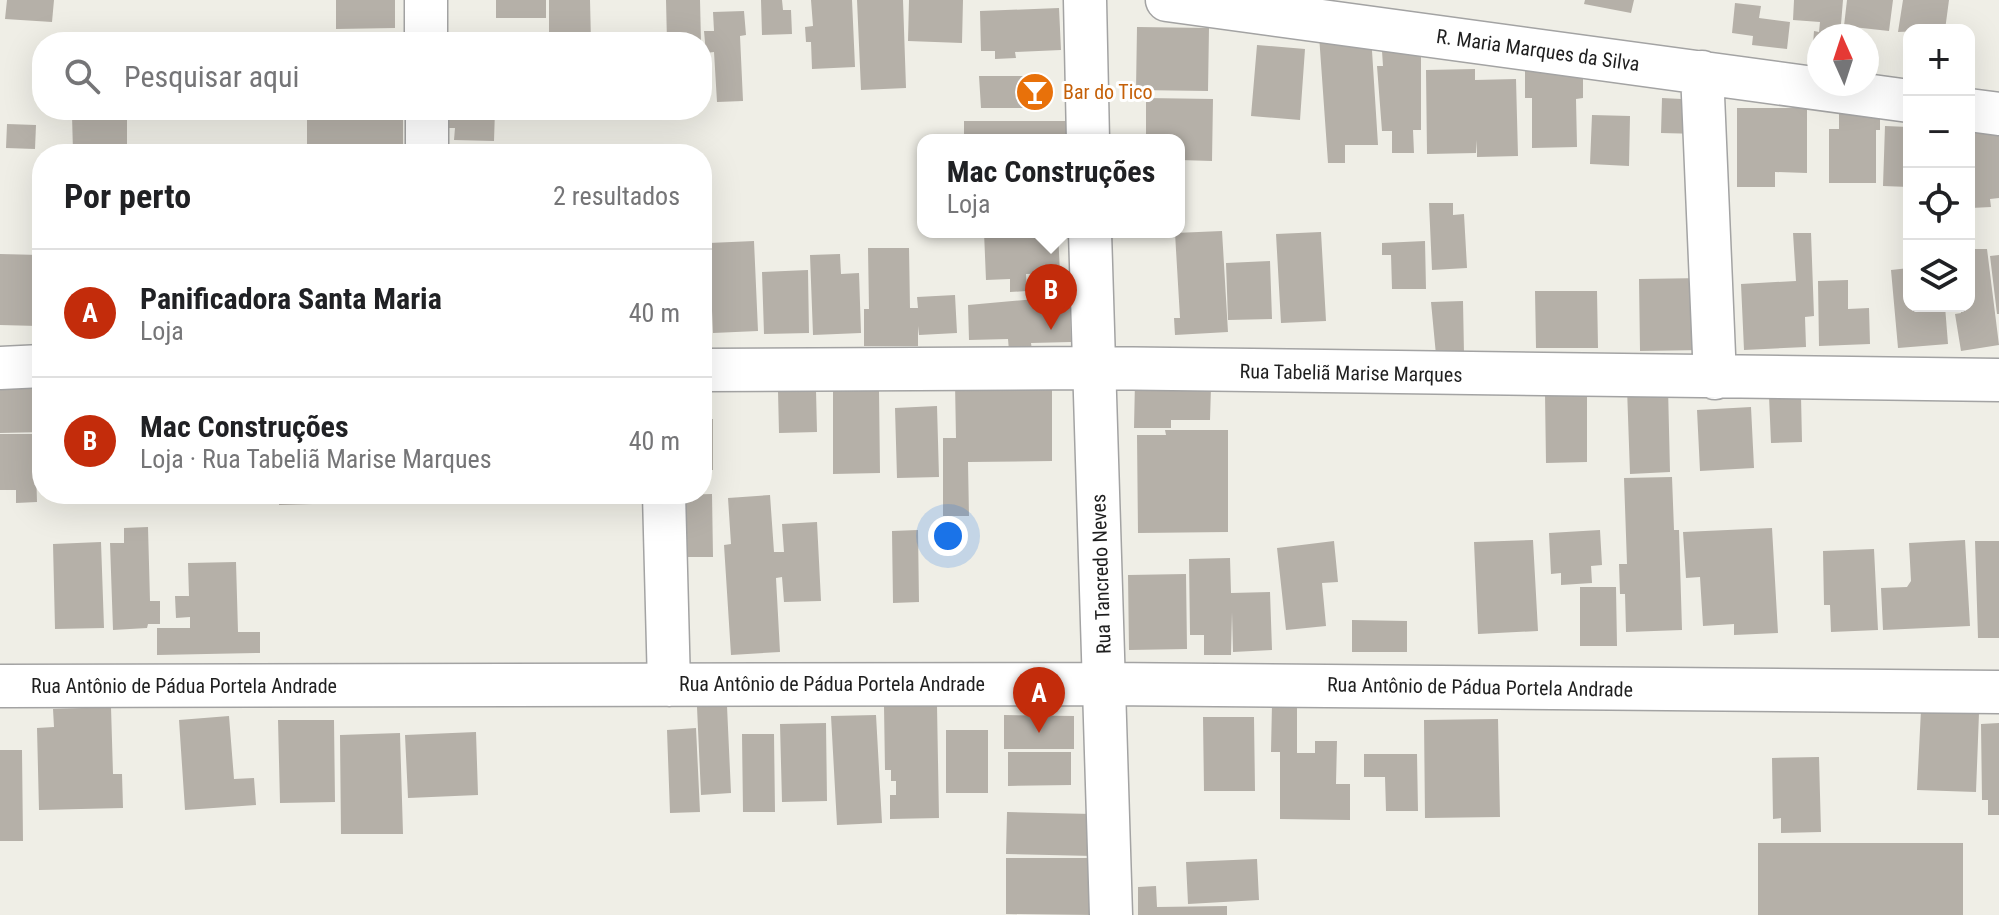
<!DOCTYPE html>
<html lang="pt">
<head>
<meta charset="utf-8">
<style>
  :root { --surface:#fff; --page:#f2f2f2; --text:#202124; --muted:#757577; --line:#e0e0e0; --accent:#c32c0b }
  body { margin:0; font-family:"Roboto Condensed",sans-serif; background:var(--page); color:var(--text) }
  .controls { position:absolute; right:24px; top:24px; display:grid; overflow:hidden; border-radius:16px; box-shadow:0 8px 32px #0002 }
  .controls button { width:72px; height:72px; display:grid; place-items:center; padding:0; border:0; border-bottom:2px solid var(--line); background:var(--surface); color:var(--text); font:40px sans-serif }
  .compass { position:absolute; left:1807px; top:24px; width:72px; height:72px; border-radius:50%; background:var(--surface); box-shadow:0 8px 32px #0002; rotate:357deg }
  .you { position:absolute; left:948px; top:536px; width:28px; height:28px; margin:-20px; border:6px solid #fff; border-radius:50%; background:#1a73e8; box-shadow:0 0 0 12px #1a73e833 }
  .badge { display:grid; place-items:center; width:52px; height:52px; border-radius:50%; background:var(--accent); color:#fff; font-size:26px; font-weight:700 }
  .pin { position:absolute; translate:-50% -66px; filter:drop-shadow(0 2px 4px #0008) }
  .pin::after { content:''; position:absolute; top:42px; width:28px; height:24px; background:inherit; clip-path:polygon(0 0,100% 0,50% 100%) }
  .popup { position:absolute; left:917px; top:134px; width:268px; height:104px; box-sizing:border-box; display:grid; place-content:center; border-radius:16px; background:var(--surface); filter:drop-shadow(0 2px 6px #0005); font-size:26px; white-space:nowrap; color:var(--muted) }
  .popup b { font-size:30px; color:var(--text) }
  .popup::after { content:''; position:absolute; left:50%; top:100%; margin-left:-16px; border:16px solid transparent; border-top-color:var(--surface) }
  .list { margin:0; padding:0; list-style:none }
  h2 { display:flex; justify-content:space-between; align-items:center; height:104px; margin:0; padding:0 32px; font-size:34px }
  h2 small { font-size:26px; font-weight:400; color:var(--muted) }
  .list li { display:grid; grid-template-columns:52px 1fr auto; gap:24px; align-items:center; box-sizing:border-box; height:128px; padding:0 32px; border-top:2px solid var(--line) }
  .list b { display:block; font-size:30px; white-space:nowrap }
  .list p { margin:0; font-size:26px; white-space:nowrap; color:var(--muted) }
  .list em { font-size:26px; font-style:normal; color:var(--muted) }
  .icon { flex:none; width:44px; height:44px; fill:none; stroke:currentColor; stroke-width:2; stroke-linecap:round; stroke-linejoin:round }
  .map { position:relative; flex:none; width:1999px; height:915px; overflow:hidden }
  .search { position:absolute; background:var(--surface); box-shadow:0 8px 32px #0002; left:32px; top:32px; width:680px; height:88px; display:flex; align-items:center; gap:20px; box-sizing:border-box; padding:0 28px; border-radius:32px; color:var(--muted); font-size:30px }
  .panel { position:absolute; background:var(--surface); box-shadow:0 8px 32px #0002; left:32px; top:144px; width:680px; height:360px; border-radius:32px }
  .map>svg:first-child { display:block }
  .building { fill:#b5b0a8 }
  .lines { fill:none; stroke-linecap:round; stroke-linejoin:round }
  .minor-casing { stroke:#a3a3a3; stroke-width:45 }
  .minor { stroke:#fff; stroke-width:42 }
  .labels { text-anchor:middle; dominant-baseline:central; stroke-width:6; stroke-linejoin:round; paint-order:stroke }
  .street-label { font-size:20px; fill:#1f1f1f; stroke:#fff }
  .food-label { font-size:20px; fill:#c56008; stroke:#fff; text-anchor:start }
</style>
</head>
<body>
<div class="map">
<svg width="1999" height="915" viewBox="0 0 1999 915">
  <rect width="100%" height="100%" fill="#efeee6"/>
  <path class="building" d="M7 0H54L52 22 5 19Z
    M336 0H395V28L336 29Z
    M496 0H546V18H496Z
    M549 0H590L591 42H549Z
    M666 0H700L701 42H667Z
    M761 0H782L783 10H791L792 34 762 35Z
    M811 0H852L855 67 812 69 811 42H806L805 27 813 26Z
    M857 0H903L906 88 861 90Z
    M909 0H963L962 43 908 41Z
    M1585 0H1634L1631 13 1584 4Z
    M1794 0H1843L1840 36H1819V59L1812 58 1814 31 1819 32 1820 22 1793 20Z
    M1847 0H1893L1889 31 1844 26Z
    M1903 0H1949L1945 30 1898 32Z
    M1735 3 1761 6 1759 18 1790 22 1787 49 1752 45 1753 36 1732 33Z
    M1059 8 1061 50 1015 52 1016 58 995 59V51H981L980 11Z
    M744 11 746 35 740 36 743 101 717 102 714 52 706 53 704 31H714L713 12Z
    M1137 27 1209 28 1208 91 1136 90Z
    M1319 35H1371L1378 145H1345V163H1328Z
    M360 39H384V42H360Z
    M1257 45 1305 49 1300 120 1251 116Z
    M1421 50V130H1413L1414 153H1392V131H1382L1377 66H1383L1382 51Z
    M1475 69V80L1516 79 1518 156 1477 157V140L1476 153 1427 154 1426 70Z
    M1583 69V98L1576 99 1577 147 1532 148V98H1525V70Z
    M979 76H1041V108H981Z
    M1146 98 1213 99 1212 161 1179 160V140H1146Z
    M1662 98 1701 100 1700 134 1661 133Z
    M1737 108H1807V173L1775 172V187H1737Z
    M307 110H403V144H307Z
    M449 110H495L494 141 454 140 455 128H448Z
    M1839 110H1880V130H1876V183H1829V129H1839Z
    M127 114V151L73 152 72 115Z
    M1592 115 1630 116 1629 166 1590 164Z
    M964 121H1066V140H964Z
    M7 124 36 125 35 149 6 148Z
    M1885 126 1909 127V187L1883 186Z
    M1969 132H1999V198L1990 199 1991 207 1971 208Z
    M1429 203H1453V215L1464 214 1467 268 1432 270Z
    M1222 231 1228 332 1175 335 1174 318H1180L1175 233Z
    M984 232H1058L1060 273 1026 274 1027 291 1010 292V279L986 280Z
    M1321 232 1326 321 1281 323 1276 234Z
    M1793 233H1811L1814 316 1805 317 1806 347 1744 350 1741 284 1796 281Z
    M754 241 758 331 713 333 709 243Z
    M1425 241 1426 289H1392L1391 255H1382V243Z
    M868 248H909L910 308H918L917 297 955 295 957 333 919 335 918 326V346H864V309H869Z
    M1969 249H1987L1999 345 1961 351 1955 314 1961 313 1960 306H1969Z
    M0 254 40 255 38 326 0 325Z
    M840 254 841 274 859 273 861 333 813 335 810 255Z
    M1999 255V314H1997L1990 256Z
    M1270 261 1272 319 1228 320 1226 263Z
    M702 268H707L710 347H702Z
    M1909 268V306H1945L1948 344 1898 348 1891 270Z
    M808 270 809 333 764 334 762 272Z
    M1704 278V350L1640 351 1639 279Z
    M1848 280V309L1869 308 1870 344 1819 346 1818 281Z
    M1535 291H1597L1598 348H1536Z
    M1070 296 1071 342 1031 343 1032 350 1009 351 1008 339 969 340 968 305Z
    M1463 301 1464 354 1436 355 1431 302Z
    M42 375V432L0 433V376Z
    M1052 381V461L968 462 969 516H943V438H956L955 383Z
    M1135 381 1211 387 1210 420H1171V428H1134Z
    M1668 387 1670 472 1630 474 1627 388Z
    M816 390 817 432 779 433 778 391Z
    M833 391H879L880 473 833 474Z
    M1587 393V462L1546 463 1545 394Z
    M1769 396H1801L1802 442 1771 443Z
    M937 406 939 477 897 478 895 408Z
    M1751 407 1754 468 1700 471 1697 410Z
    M702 419H713V470H702Z
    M1165 430H1228V532L1138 533 1137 435H1166Z
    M0 434H35L37 502 16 503V490H0Z
    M1672 477 1674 530H1679L1682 630 1626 632 1625 594H1620L1619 564H1627L1624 478Z
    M279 494H346V503L279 505Z
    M712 494 713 557H675L673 495Z
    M770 495 774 552H784L782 524 817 522 821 601 784 602 782 577 776 578 780 652 731 655 724 545 731 544 728 498Z
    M148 527 150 601H160V624H148L147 628 113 630 110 543H124V528Z
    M1772 528 1778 633 1734 635V624L1703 626 1700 577 1686 578 1683 532Z
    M918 530 919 602 893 603 892 531Z
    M1600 530 1602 565 1591 566 1592 583 1561 585V573L1551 574 1549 533Z
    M1533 540 1538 631 1478 634 1474 542Z
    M1965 540 1970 626 1883 630 1881 588 1907 587 1911 581 1909 543Z
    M1334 541 1338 582 1322 583 1326 626 1286 630 1277 548Z
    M1975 541H1999V638H1978Z
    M101 542 104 628 55 629 53 544Z
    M1874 549 1878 630 1831 632 1830 605H1824L1823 551Z
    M1230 558 1231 593 1270 592 1272 650 1233 652 1232 612 1231 655H1204V635H1190L1189 559Z
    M236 562 238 632H260V653L157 655V628H190V617L176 618 175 596H189L188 563Z
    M1186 574 1187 649 1129 650 1128 575Z
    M1580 587H1616L1617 646H1580Z
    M1352 620 1407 621V652H1352Z
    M1297 702V753H1315V741H1337L1336 784H1350V820L1280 819V752H1271L1272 703Z
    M937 705 939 818 890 819V795H896V781H891V770H885L884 706Z
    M727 706 731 793 701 795 697 707Z
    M111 707 113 774H122L123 808 39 810 37 728 54 727 53 709Z
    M1921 710 1979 713 1976 792 1917 790Z
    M876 715 882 823 837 825 831 716Z
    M1004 715 1074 716V749H1004Z
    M229 716 234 779 254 778 256 805 185 810 179 720Z
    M1203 717H1254L1255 791H1204Z
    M1498 719 1500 817 1425 818 1424 720Z
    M278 720H334L335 802 280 803Z
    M826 723 827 801 782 802 780 724Z
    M1999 723V815H1988V800H1982L1981 724Z
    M696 728 700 812 670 813 667 730Z
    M946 730H988V793H946Z
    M476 732 478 795 408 798 405 735Z
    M400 733 403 834H341L340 735Z
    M742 734H774L775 812H743Z
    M0 750H22L23 841H0Z
    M1008 752H1071V785L1008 786Z
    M1364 754H1417L1418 811H1386L1385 777H1364Z
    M1819 757 1821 832 1781 833V818L1773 819 1772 758Z
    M1007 812 1092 814 1094 856 1006 854Z
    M1758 843H1963V915H1758Z
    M1006 858H1094L1095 915 1006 914Z
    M1257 859 1259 900 1188 904 1186 862Z
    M1156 886 1157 907 1227 906V915H1138V887Z"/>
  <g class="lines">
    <g class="minor-casing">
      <path id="minor" d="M426 0V42
        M1085 0 1088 140
        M1167 0 1909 101
        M1702 72 1715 378
        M427 110V154
        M1969 110 1999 114
        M1090 232 1111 915
        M0 368 42 366
        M702 370 1093 368 1999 380
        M664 494 669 685
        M0 686 1105 684 1999 692"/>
    </g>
    <use href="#minor" class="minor"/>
  </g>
  <defs>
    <g id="bar-disc" transform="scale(2)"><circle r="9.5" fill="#e8710a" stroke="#fff"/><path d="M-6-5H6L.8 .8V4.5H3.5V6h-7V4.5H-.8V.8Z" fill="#fff"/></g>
  </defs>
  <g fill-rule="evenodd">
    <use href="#bar-disc" x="1035" y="92"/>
  </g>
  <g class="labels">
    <g class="street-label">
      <text transform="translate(1538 50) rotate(8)">R. Maria Marques da Silva</text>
      <text transform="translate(1351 373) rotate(1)">Rua Tabeliã Marise Marques</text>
      <text transform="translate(1101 574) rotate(-92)">Rua Tancredo Neves</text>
      <text x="832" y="684">Rua Antônio de Pádua Portela Andrade</text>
      <text x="184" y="686">Rua Antônio de Pádua Portela Andrade</text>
      <text transform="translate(1480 687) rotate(1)">Rua Antônio de Pádua Portela Andrade</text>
    </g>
    <g class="food-label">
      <text x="1063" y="92">Bar do Tico</text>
    </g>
  </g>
</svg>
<div class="controls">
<button>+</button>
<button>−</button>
<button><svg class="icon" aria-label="locate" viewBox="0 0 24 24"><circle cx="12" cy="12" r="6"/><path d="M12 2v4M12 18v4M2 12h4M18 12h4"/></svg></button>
<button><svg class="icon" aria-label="layers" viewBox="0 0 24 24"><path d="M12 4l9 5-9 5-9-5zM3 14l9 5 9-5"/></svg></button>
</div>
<svg class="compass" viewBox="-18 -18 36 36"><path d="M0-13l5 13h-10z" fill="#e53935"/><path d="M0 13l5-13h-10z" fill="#757577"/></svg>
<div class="you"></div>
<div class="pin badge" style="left:1039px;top:733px">A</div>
<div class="pin badge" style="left:1051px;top:330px">B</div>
<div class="popup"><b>Mac Construções</b>Loja</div>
<div class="search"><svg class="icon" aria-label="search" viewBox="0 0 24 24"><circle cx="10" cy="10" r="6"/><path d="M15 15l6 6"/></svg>Pesquisar aqui</div>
<section class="panel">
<h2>Por perto<small>2 resultados</small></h2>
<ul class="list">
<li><span class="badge">A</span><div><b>Panificadora Santa Maria</b><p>Loja</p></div><em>40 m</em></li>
<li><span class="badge">B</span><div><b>Mac Construções</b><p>Loja · Rua Tabeliã Marise Marques</p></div><em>40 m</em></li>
</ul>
</section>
</div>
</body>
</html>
